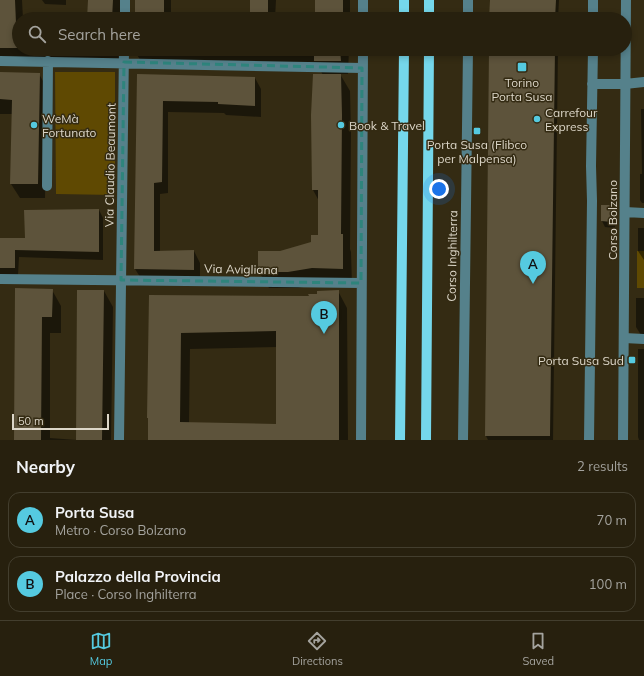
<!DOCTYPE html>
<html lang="en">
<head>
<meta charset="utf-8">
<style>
  :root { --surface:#27200e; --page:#332d1c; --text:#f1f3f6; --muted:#a4a39e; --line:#433e2e; --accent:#55cae0 }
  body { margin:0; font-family:Mulish,sans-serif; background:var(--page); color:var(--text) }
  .scale { position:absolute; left:12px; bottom:10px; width:97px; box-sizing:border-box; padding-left:4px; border:2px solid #dcd6c8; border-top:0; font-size:11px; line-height:14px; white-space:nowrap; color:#dcd6c8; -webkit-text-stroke:3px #342b13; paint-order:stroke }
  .you { position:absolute; left:439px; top:189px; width:14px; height:14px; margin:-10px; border:3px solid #fff; border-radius:50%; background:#1a73e8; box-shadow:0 0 0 6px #1a73e833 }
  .badge { display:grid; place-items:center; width:26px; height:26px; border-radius:50%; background:var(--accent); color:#111; font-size:13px; font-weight:700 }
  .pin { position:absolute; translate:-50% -33px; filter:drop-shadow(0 1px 2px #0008) }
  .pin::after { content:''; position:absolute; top:21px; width:14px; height:12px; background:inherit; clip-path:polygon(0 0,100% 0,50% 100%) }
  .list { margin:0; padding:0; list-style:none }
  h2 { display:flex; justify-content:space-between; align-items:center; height:52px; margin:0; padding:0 16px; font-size:17px }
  h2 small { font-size:13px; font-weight:400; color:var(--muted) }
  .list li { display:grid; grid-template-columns:26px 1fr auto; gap:12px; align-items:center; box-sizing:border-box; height:56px; margin:0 8px 8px; padding:0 8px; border:1px solid var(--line); border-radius:12px }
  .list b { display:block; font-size:15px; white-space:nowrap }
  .list p { margin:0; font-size:13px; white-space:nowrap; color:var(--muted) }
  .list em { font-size:13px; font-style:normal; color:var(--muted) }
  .icon { flex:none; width:22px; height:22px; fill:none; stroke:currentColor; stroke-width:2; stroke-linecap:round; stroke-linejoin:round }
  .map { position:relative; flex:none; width:644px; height:440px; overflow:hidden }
  .search { position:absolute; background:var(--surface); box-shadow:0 2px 6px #0003; left:12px; right:12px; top:12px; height:44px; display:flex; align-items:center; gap:10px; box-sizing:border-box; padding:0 14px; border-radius:22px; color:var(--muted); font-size:15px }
  .sheet { height:180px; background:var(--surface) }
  nav { display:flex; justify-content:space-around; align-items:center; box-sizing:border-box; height:56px; border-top:1px solid var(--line); background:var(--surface); font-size:11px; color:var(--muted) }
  nav a { display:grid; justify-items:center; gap:2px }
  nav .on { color:var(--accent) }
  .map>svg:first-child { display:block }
  .garden { fill:#5f4902 }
  .shadow { fill:#0007; fill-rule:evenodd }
  .building { fill:#5d533b; fill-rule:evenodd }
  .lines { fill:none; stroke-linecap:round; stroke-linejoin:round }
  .minor { stroke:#55818b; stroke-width:10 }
  .major { stroke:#75d7eb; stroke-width:10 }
  .marked { fill:none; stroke:#2e847c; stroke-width:3; stroke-dasharray:8 5; stroke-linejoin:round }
  .poi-dot { fill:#55cae0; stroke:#342b13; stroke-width:1.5 }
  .labels { text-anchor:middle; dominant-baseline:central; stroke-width:3; stroke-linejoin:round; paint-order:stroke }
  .poi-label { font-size:12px; fill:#dcd6c8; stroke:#342b13; text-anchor:start }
  .street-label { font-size:12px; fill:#dcd6c8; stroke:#342b13 }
</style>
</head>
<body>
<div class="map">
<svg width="644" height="440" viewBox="0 0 644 440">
  <rect width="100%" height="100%" fill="#342b13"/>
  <path class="garden" d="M55 72H115V195L56 194Z
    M637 251H644V288H637Z"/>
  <path class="shadow" d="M0 0H22L23 19H19V49H119V63L0 61Z
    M42 0H66V5L45 4Z
    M89 0H120V19H88Z
    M136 0H171V19H165L163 14V19H136Z
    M251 0H276L275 19H251Z
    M316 0H350V19H316Z
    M491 0H559L558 19H490Z
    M135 49H349L348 74H340L350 91 351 132 350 249 351 252 352 285 321 284 298 288H269L259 272 280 252 312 243 319 236V201L313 190 323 75 319 68 143 65 135 51Z
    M490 49H558L553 440H488L486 436Z
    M0 74H39L47 88 45 198H20L11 184 13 114H0Z
    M138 75 255 78 261 89V117L226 115 224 113 168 112V193L160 194V252L194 251 200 263V281L142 280 135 269Z
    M641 109H644V203H642L640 200V174H642Z
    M602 206H612L615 212V228L605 227 602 221Z
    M99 210 103 218V260L19 257 18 275 0 276V239H26Z
    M638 228H644V260L638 251Z
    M16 289 52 290 61 306V333H50V438L77 440 104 291 113 307 111 440H15Z
    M338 291 347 308 348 440H149L150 296 310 297ZM277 347V425L189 423 190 349Z
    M636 298H644V335H641L636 327Z
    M638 349H644V440H639L638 437Z"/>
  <path class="building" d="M0 0H15L16 23H18L19 27V48H0Z
    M88 0H113L112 19H87Z
    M135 0H164V19H135Z
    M250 0H268V19H250Z
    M315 0H343V19H315Z
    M490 0H556L555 19H489Z
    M314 49H340L341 61H314Z
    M489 49H555L550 436H485Z
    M0 72 40 73 38 184H10L12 100 0 99Z
    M137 74 255 77V106L218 104V102L163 101 162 182 154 183V251L194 250V270L134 269Z
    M313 74H341L342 115 341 234H343V269L312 268 288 272H258V251H280L311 242V235H318V190H312L311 115Z
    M601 205H612V222L601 221Z
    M99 209V252L15 250V268H0V238H25L24 210Z
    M15 288 53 289 52 317H42L41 440H14Z
    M77 290H104L102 440H76Z
    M339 290V440H148V418H147L149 295 309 296 308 294H317V291ZM276 331V424L180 422 181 333Z"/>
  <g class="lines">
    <path class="minor" d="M593 0V19
      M125 19V0
      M363 19V0
      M468 19V0
      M0 61 362 68
      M592 84H625L644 82
      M47 186 48 61
      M625 212 644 213
      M0 279 361 283
      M624 338 644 339
      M119 440 124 49
      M361 440 363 49
      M463 440 468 49
      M589 440 592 201 591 166 593 49
      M623 440 626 0"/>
    <path class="major" d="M404 19V0
      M429 19V0
      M400 440 404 49
      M426 440 429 49"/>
  </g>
  <path class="marked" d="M124 62 362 68 361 283 121 280Z"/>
  <g class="poi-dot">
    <rect x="517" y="62" width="10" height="10" rx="2"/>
    <circle cx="537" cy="119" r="4"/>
    <circle cx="34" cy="125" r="4"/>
    <circle cx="341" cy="125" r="4"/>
    <rect x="473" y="127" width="8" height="8" rx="2"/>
    <rect x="628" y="356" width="8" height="8" rx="2"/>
  </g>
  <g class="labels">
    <g class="poi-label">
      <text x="522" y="82" text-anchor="middle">Torino<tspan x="522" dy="14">Porta Susa</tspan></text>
      <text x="545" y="112">Carrefour<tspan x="545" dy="14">Express</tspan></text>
      <text x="42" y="118">WeMà<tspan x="42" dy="14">Fortunato</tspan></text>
      <text x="349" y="125">Book &amp; Travel</text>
      <text x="477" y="144" text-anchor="middle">Porta Susa (Flibco<tspan x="477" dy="14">per Malpensa)</tspan></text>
      <text x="624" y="360" text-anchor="end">Porta Susa Sud</text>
    </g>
    <g class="street-label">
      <text transform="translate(110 165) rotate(-89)">Via Claudio Beaumont</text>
      <text transform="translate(612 220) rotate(-90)">Corso Bolzano</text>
      <text transform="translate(452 256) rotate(-89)">Corso Inghilterra</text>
      <text transform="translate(241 269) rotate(1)">Via Avigliana</text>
    </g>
  </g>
</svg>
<div class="scale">50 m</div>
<div class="you"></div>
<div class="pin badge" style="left:533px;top:284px">A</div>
<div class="pin badge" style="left:324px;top:334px">B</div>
<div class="search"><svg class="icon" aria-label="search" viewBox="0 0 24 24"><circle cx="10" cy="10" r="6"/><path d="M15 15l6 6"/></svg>Search here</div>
</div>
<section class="sheet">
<h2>Nearby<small>2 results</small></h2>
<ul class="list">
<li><span class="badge">A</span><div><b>Porta Susa</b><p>Metro · Corso Bolzano</p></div><em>70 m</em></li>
<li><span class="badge">B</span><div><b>Palazzo della Provincia</b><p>Place · Corso Inghilterra</p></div><em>100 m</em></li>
</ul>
</section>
<nav>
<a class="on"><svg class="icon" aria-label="map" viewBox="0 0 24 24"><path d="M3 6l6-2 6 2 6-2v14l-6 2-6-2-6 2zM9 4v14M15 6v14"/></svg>Map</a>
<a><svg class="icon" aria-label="directions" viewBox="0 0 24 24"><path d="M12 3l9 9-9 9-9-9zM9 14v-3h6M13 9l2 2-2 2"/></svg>Directions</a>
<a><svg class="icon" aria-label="saved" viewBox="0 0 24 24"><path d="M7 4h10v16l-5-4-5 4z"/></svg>Saved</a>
</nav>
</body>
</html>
